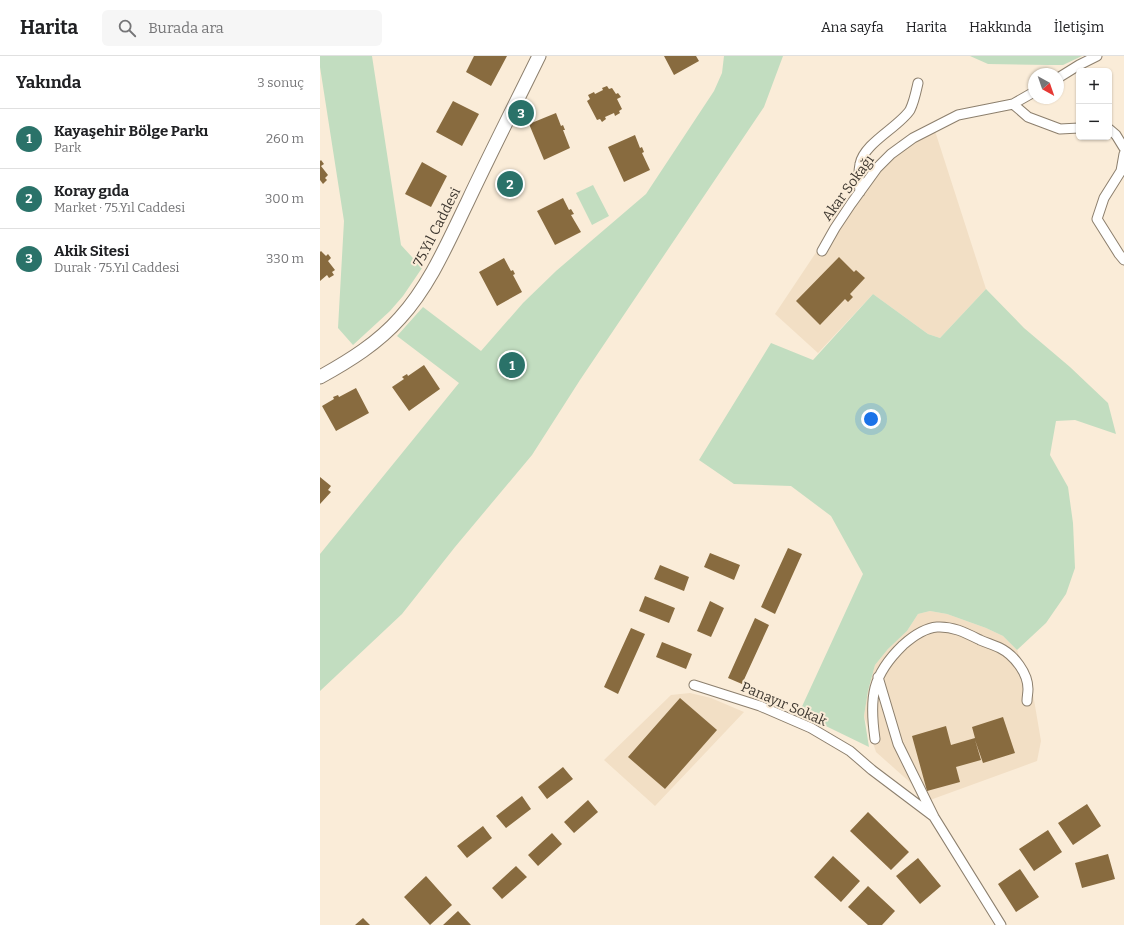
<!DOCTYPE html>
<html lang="tr">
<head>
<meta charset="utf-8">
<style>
  :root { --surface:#fff; --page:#f6f6f6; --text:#202124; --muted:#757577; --line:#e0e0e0; --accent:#2a7269 }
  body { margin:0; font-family:Bitter,serif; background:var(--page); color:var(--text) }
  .controls { position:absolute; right:12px; top:12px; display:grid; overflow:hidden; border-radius:6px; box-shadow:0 1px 3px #0004 }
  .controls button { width:36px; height:36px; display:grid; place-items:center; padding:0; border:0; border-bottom:1px solid var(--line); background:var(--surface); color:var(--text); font:20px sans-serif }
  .compass { position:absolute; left:708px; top:12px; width:36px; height:36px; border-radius:50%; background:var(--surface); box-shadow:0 1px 3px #0004; rotate:140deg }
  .you { position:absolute; left:551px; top:363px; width:14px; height:14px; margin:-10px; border:3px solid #fff; border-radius:50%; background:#1a73e8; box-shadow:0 0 0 6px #1a73e833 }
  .badge { display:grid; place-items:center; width:26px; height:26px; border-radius:50%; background:var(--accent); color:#fff; font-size:13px; font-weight:700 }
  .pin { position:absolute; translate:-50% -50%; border:2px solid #fff; box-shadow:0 1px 4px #0006 }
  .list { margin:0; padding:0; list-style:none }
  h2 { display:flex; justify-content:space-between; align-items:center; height:52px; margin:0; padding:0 16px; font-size:17px }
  h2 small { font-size:13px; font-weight:400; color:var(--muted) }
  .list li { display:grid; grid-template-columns:26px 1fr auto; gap:12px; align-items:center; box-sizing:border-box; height:60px; padding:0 16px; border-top:1px solid var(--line) }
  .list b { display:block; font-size:15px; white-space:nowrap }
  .list p { margin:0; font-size:13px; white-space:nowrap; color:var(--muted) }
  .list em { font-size:13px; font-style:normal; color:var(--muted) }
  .icon { flex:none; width:22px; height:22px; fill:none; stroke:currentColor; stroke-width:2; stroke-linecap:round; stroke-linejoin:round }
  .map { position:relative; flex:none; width:804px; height:869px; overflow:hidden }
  header { display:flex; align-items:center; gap:24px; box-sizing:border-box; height:56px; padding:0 20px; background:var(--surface); border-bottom:1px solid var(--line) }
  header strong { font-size:19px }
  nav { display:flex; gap:22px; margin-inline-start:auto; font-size:14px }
  .search { width:280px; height:36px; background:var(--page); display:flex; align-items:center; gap:10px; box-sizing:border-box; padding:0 14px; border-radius:6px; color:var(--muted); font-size:15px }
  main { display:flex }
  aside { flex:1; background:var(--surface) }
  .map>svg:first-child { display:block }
  .built { fill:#f2dfc5 }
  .green { fill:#c2ddc0 }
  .building { fill:#886b3f }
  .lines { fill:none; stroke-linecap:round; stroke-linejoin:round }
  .street-casing { stroke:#8c7f6d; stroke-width:11 }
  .secondary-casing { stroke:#8c7f6d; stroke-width:15 }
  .street { stroke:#fff; stroke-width:9 }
  .secondary { stroke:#fff; stroke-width:13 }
  .labels { text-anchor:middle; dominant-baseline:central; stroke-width:4; stroke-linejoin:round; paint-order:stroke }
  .street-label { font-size:14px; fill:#3e3830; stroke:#faecd8 }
</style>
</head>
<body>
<header>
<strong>Harita</strong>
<div class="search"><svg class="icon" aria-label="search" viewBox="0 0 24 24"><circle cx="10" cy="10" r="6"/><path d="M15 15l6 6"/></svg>Burada ara</div>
<nav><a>Ana sayfa</a><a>Harita</a><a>Hakkında</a><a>İletişim</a></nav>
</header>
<main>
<aside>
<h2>Yakında<small>3 sonuç</small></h2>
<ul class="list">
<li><span class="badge">1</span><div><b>Kayaşehir Bölge Parkı</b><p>Park</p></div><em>260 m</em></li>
<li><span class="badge">2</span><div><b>Koray gıda</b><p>Market · 75.Yıl Caddesi</p></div><em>300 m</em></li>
<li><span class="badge">3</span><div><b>Akik Sitesi</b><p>Durak · 75.Yıl Caddesi</p></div><em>330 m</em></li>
</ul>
</aside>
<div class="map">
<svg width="804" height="869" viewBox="0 0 804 869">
  <rect width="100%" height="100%" fill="#faecd8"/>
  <path class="built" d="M615 75 666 233 620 282 608 278 553 238 498 297 455 258 507 180 540 142 559 115 580 94Z
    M610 555 627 558 666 572 683 580 697 594 713 638 721 685 717 705 610 744 556 696 544 660 548 635 555 609 568 593 587 575 598 558Z
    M370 637 391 642 424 656 335 750 284 704 351 639Z"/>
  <path class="green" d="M0 0H52L81 189 102 212 83 240 70 255 33 289 18 272 24 165 0 11Z
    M404 0H463L444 51 260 324 212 399 135 491 82 558 0 635V498L139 327 77 280 103 251 161 295 203 247 236 215 326 138 394 35 402 17Z
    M650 0H762L743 9H729L668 8Z
    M273 129 289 160 272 169 256 137Z
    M666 233 704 272 750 311 788 347 796 378 755 364 736 365 730 399 748 431 753 467 755 512 746 538 726 567 697 594 683 580 666 572 627 558 610 555 598 558 587 575 568 593 555 609 548 635 544 660 549 691 479 657 543 518 511 460 471 430 414 428 379 404 451 287 493 304 553 238 608 278 620 282Z"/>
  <path class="building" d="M154 0H187L171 30 146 16Z
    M344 0H376L379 5 354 19Z
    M287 30 289 33 292 32 296 38 298 37 301 41 297 43 302 53 299 55 300 57 295 60 294 57 285 61 286 63 282 66 280 63 277 64 267 45 270 43 268 39 274 36 275 38 283 34 282 32Z
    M133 45 159 58 142 90 116 76Z
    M236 57 241 70 243 69 245 74H243L250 92 224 104 209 68Z
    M315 79 320 92 322 91 324 96 322 97 330 114 304 126 288 91Z
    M1 104 4 108 1 110 8 119 5 122 7 124 3 128 0 124V105Z
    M102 106 127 120 111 151 85 138Z
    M243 142 249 154 251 153 254 158 251 159 261 176 235 189 217 155Z
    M1 195 6 200 8 198 11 202 8 205 15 214 12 216 14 219 9 222 7 219 0 225V196Z
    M519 201 534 216 536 214 545 222 530 238 533 241 528 246 525 243 500 269 476 245Z
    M184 202 191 215 193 214 195 218 193 219 202 236 177 250 159 216Z
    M104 309 120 333 89 355 72 331 84 323 82 321 87 318 88 320Z
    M36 332 49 357 16 375 2 350 14 343 13 341 18 339 19 341Z
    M0 421 11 430 8 434 11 436 0 448Z
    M468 492 482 498 455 558 441 551Z
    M390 497 420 509 414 524 384 511Z
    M340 509 369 521 364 535 334 523Z
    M325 540 355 552 349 567 319 555Z
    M390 545 404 552 391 581 377 575Z
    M435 562 449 569 422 628 408 622Z
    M311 572 325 578 298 638 284 631Z
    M342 586 372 598 366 613 336 601Z
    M360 642 397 674 345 733 308 701Z
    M683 661 695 697 663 707 655 684 661 704 636 711 640 726 607 735 592 680 626 670 631 689 655 682 652 671Z
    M243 711 253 723 227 743 218 731Z
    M202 740 211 753 186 772 176 760Z
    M268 744 278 756 254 777 244 766Z
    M767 748 781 770 753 789 738 767Z
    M548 756 589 796 571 814 530 775Z
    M163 770 172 782 147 802 137 790Z
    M728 774 742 796 714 815 699 793Z
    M232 777 242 788 218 810 208 799Z
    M788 798 795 823 762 832 755 807Z
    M513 800 540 825 521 846 494 821Z
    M598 802 621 830 600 848 576 820Z
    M196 810 207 821 182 843 172 832Z
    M700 813 719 841 696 856 678 828Z
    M106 820 132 849 110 869 84 841Z
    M548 830 575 855 562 869H548L528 851Z
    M138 855 151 869H123Z
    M43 862 50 869H35Z"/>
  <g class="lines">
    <g class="street-casing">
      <path id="street" d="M738 22 759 9 777 0
        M693 48 708 61 740 73 759 72
        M789 73 796 79 804 92
        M804 98 801 115 784 142 777 163 799 198 804 204
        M540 136C539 127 538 117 540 108 544 87 579 71 590 54 594 46 596 36 598 27
        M502 195 515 172 531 148 557 112 571 98 593 82 638 59 693 48 714 36
        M558 621 578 688 614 761 681 869
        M374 629 440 650 491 672 530 695 552 714 613 760
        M555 683C549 641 552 619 583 589 592 581 605 572 617 571 633 570 646 577 660 584 667 587 674 589 680 592 694 599 708 617 708 633 708 637 707 641 707 645"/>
    </g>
    <g class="secondary-casing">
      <path id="secondary" d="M0 321C29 305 58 287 80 262 110 229 128 186 147 147 170 98 195 49 219 0"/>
    </g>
    <use href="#street" class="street"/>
    <use href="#secondary" class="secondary"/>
  </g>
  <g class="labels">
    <g class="street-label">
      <text transform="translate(528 132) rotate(-54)">Akar Sokağı</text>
      <text transform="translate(117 171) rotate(-63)">75.Yıl Caddesi</text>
      <text transform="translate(464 648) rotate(23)">Panayır Sokak</text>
    </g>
  </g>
</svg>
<div class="controls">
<button>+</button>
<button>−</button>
</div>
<svg class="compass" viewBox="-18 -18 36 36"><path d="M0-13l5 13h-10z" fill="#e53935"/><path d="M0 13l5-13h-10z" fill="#757577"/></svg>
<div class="you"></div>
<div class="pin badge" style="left:192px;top:309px">1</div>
<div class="pin badge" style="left:190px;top:128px">2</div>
<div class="pin badge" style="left:201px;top:57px">3</div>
</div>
</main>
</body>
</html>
